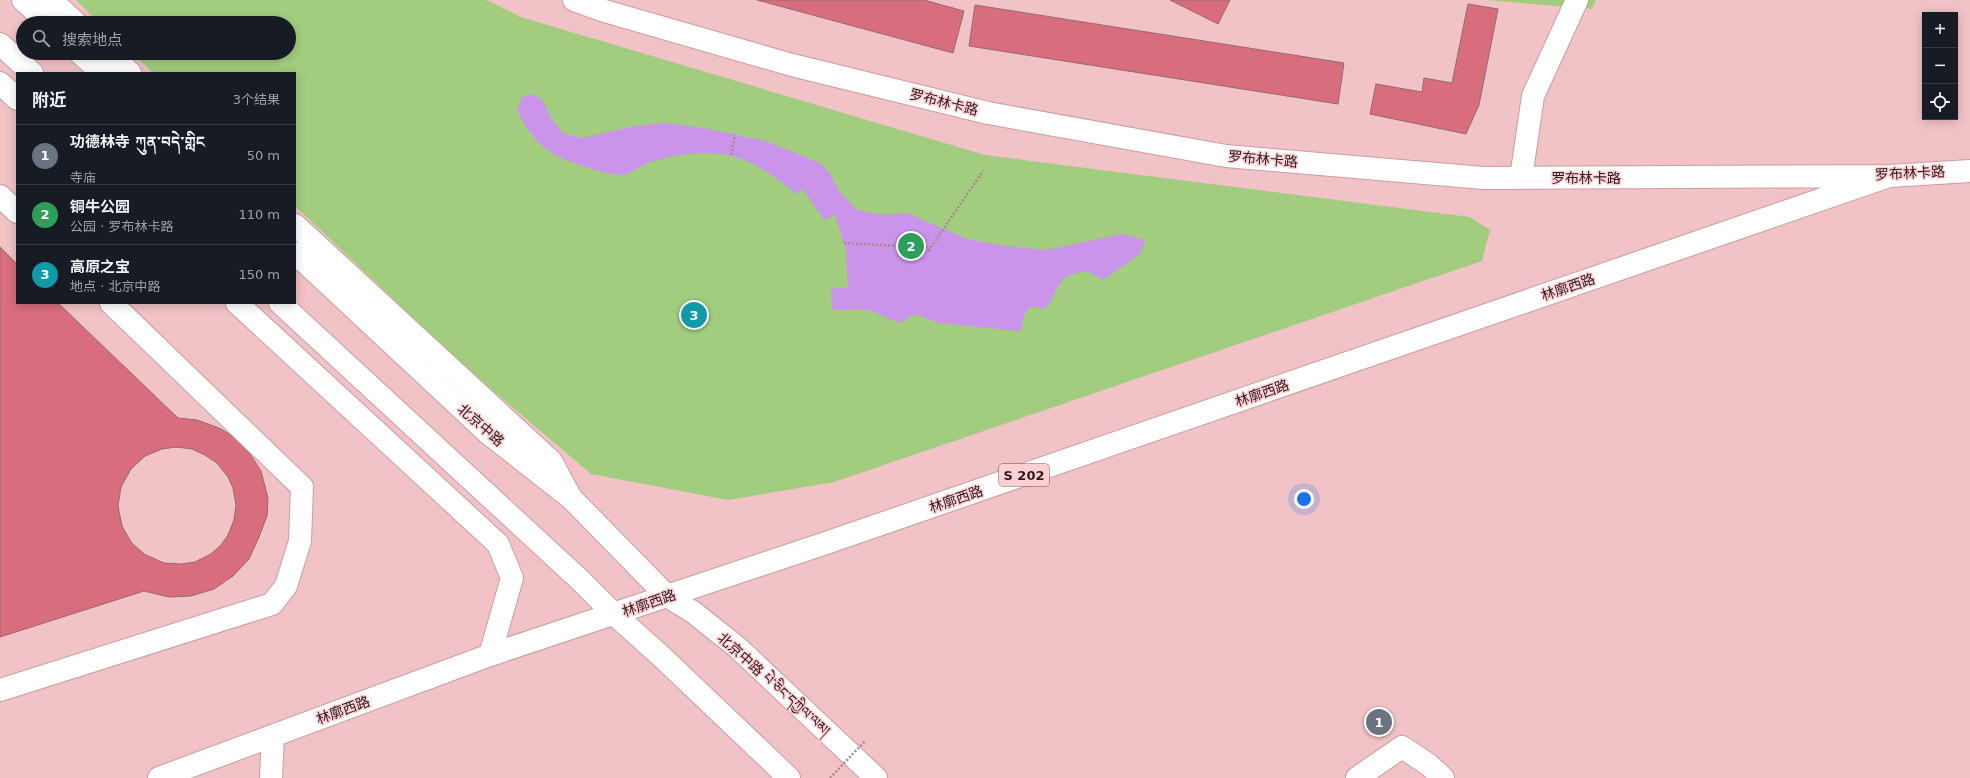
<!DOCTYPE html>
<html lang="zh">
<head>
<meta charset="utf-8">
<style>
  :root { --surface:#171b24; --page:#20242c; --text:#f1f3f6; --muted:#9ea1a6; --line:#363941; --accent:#1a73e8 }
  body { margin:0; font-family:"DejaVu Sans","Noto Sans SC","Noto Serif Tibetan",sans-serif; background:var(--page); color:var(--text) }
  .controls { position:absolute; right:12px; top:12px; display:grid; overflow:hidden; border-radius:0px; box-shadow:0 2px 10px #0003 }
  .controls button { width:36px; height:36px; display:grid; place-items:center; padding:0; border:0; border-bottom:1px solid var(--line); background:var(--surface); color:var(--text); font:20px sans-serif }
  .you { position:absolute; left:1304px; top:499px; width:14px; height:14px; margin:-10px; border:3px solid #fff; border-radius:50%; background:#1a73e8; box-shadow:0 0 0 6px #1a73e833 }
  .badge { display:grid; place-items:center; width:26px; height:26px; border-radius:50%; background:var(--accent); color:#fff; font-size:13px; font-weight:700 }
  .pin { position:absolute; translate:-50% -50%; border:2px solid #fff; box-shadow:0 1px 4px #0006 }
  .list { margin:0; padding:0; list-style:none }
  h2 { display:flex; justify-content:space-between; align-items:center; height:52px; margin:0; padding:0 16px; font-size:17px }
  h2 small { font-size:13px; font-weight:400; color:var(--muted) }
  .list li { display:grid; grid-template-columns:26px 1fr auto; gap:12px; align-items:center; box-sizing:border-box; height:60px; padding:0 16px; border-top:1px solid var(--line) }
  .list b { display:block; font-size:15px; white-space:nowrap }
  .list p { margin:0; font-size:13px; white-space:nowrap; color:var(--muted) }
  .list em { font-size:13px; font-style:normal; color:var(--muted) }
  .icon { flex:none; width:22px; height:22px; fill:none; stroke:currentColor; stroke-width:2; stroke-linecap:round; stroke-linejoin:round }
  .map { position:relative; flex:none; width:1970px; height:778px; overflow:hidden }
  .search { position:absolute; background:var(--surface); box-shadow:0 2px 10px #0003; left:16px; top:16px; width:280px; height:44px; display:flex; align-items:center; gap:10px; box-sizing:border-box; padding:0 14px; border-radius:22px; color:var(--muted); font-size:15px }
  .panel { position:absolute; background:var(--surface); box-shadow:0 2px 10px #0003; left:16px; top:72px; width:280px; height:232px; border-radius:0px }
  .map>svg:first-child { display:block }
  .green { fill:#a2cd7f }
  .water { fill:#ca94eb }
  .building { fill:#d86d7d; stroke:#936a6e; fill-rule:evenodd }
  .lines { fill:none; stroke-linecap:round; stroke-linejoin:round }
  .minor-casing { stroke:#c99da1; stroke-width:24 }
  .major-casing { stroke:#c99da1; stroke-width:24 }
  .path { stroke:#ab888b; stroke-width:2.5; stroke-dasharray:2 2; stroke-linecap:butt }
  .minor { stroke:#fff; stroke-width:22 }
  .major { stroke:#fff; stroke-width:22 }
  .path-bridge { stroke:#ab888b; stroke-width:2.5; stroke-dasharray:2 2; stroke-linecap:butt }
  .labels { text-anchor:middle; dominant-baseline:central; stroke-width:3; stroke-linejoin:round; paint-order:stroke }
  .shield { fill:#fed0d4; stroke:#6a5052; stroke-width:1 }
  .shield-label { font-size:13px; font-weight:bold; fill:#2a191b }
  .street-label { font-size:14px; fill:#2a191b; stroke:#fed0d4 }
</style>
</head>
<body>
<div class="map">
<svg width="1970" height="778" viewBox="0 0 1970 778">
  <rect width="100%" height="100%" fill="#f1c3c7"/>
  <path class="green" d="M76 0H487L521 17 985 155 1470 217 1490 230 1482 261 834 482 728 500 591 474 466 368 295 206V73H153L132 53H289V23H100Z
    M1487 0H1596L1592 9Z"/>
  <path class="water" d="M532 94 542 99 551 118 563 133 583 138 633 126 666 123 703 128 766 141 820 163 829 172 839 191 857 210 883 215 907 213 967 239 1006 246 1046 250 1122 234 1145 240 1140 254 1103 280 1087 271C1081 272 1074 273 1068 276 1056 281 1055 301 1044 309L1031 306 1024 315 1021 331 938 323 915 314 900 323 869 310H832L831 288H848L846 250 835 215 824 220 803 189 797 194C776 178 758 163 732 156 708 149 671 154 648 163 641 166 633 172 626 174 616 176 600 172 590 168 552 157 535 147 517 110L522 97Z"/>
  <path class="building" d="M757 0H924L964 11 953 53Z
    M1170 0H1230L1218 24Z
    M1468 4 1498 9 1479 105 1466 134 1370 114 1376 84 1422 92 1424 78 1452 83Z
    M975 5 1344 63 1338 104 969 46Z
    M0 247 17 264V303H58L178 418 197 420 219 428 236 438 250 454 261 471 268 498 267 516 259 537 249 559 233 576 214 589 191 596 169 597 144 591 0 637ZM176 447 192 449 205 455 217 463 228 477 233 488 236 505 234 520 228 535 221 545 211 554 195 562 181 564 164 563 144 554 131 542 122 526 118 506 121 487 131 469 145 456 162 449Z"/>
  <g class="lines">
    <g class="minor-casing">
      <path id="minor" d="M51 0 76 23
        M108 53 130 73
        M0 83 17 99
        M1521 178 1533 96 1577 0
        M0 196 17 212
        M295 225 551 461 571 498
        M237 303 498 544 512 578 490 655
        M0 690 272 604 286 586 300 541 302 487 111 303
        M271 778 273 736
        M1357 778 1402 747 1429 765 1443 778"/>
    </g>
    <g class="major-casing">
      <path id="major" d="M23 0 48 23
        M574 0 601 10 792 65 988 113 1226 156 1483 178 1889 176 1970 171
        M0 44 32 73
        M80 53 102 73
        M295 253 488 433 571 498 667 596 693 612 737 647 876 778
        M280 303 580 580 614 614 662 657 789 778
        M159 778 490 655 823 544 1889 176"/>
    </g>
    <path class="path" d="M731 155 735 135
      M844 243 900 246 909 255 919 240 929 250 983 171"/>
    <use href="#minor" class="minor"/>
    <use href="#major" class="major"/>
    <path class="path-bridge" d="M830 778 865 741"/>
  </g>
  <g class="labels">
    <rect class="shield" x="999" y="464" width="50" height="22" rx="3"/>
    <g class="shield-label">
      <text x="1024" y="475">S 202</text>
    </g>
    <g class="street-label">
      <text transform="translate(944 102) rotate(14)">罗布林卡路</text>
      <text transform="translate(1263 159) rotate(5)">罗布林卡路</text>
      <text transform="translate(1910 173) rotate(-3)">罗布林卡路</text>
      <text x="1586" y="178">罗布林卡路</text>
      <text transform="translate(1568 287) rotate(-19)">林廓西路</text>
      <text transform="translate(1262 393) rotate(-19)">林廓西路</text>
      <text transform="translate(481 425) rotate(41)">北京中路</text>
      <text transform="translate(956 499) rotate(-19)">林廓西路</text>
      <text transform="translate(649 603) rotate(-19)">林廓西路</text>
      <text transform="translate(774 684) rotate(42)">北京中路 པེ་ཅིང་དཀྱིལ་ལམ།</text>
      <text transform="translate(343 710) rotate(-20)">林廓西路</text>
    </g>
  </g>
</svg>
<div class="controls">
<button>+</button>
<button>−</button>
<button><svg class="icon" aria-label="locate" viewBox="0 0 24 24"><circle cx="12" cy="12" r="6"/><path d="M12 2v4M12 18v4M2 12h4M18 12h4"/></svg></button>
</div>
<div class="you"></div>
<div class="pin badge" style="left:1379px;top:722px;background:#6b7280">1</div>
<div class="pin badge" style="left:911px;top:246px;background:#2e9e5b">2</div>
<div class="pin badge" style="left:694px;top:315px;background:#0f9aa8">3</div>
<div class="search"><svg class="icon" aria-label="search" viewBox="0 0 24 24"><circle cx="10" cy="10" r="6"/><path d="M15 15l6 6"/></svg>搜索地点</div>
<section class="panel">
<h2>附近<small>3个结果</small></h2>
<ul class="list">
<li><span class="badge" style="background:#6b7280">1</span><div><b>功德林寺 ཀུན་བདེ་གླིང</b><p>寺庙</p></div><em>50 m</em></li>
<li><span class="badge" style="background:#2e9e5b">2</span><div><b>铜牛公园</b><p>公园 · 罗布林卡路</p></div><em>110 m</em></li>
<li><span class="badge" style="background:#0f9aa8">3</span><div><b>高原之宝</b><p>地点 · 北京中路</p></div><em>150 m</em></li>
</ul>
</section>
</div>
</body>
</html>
